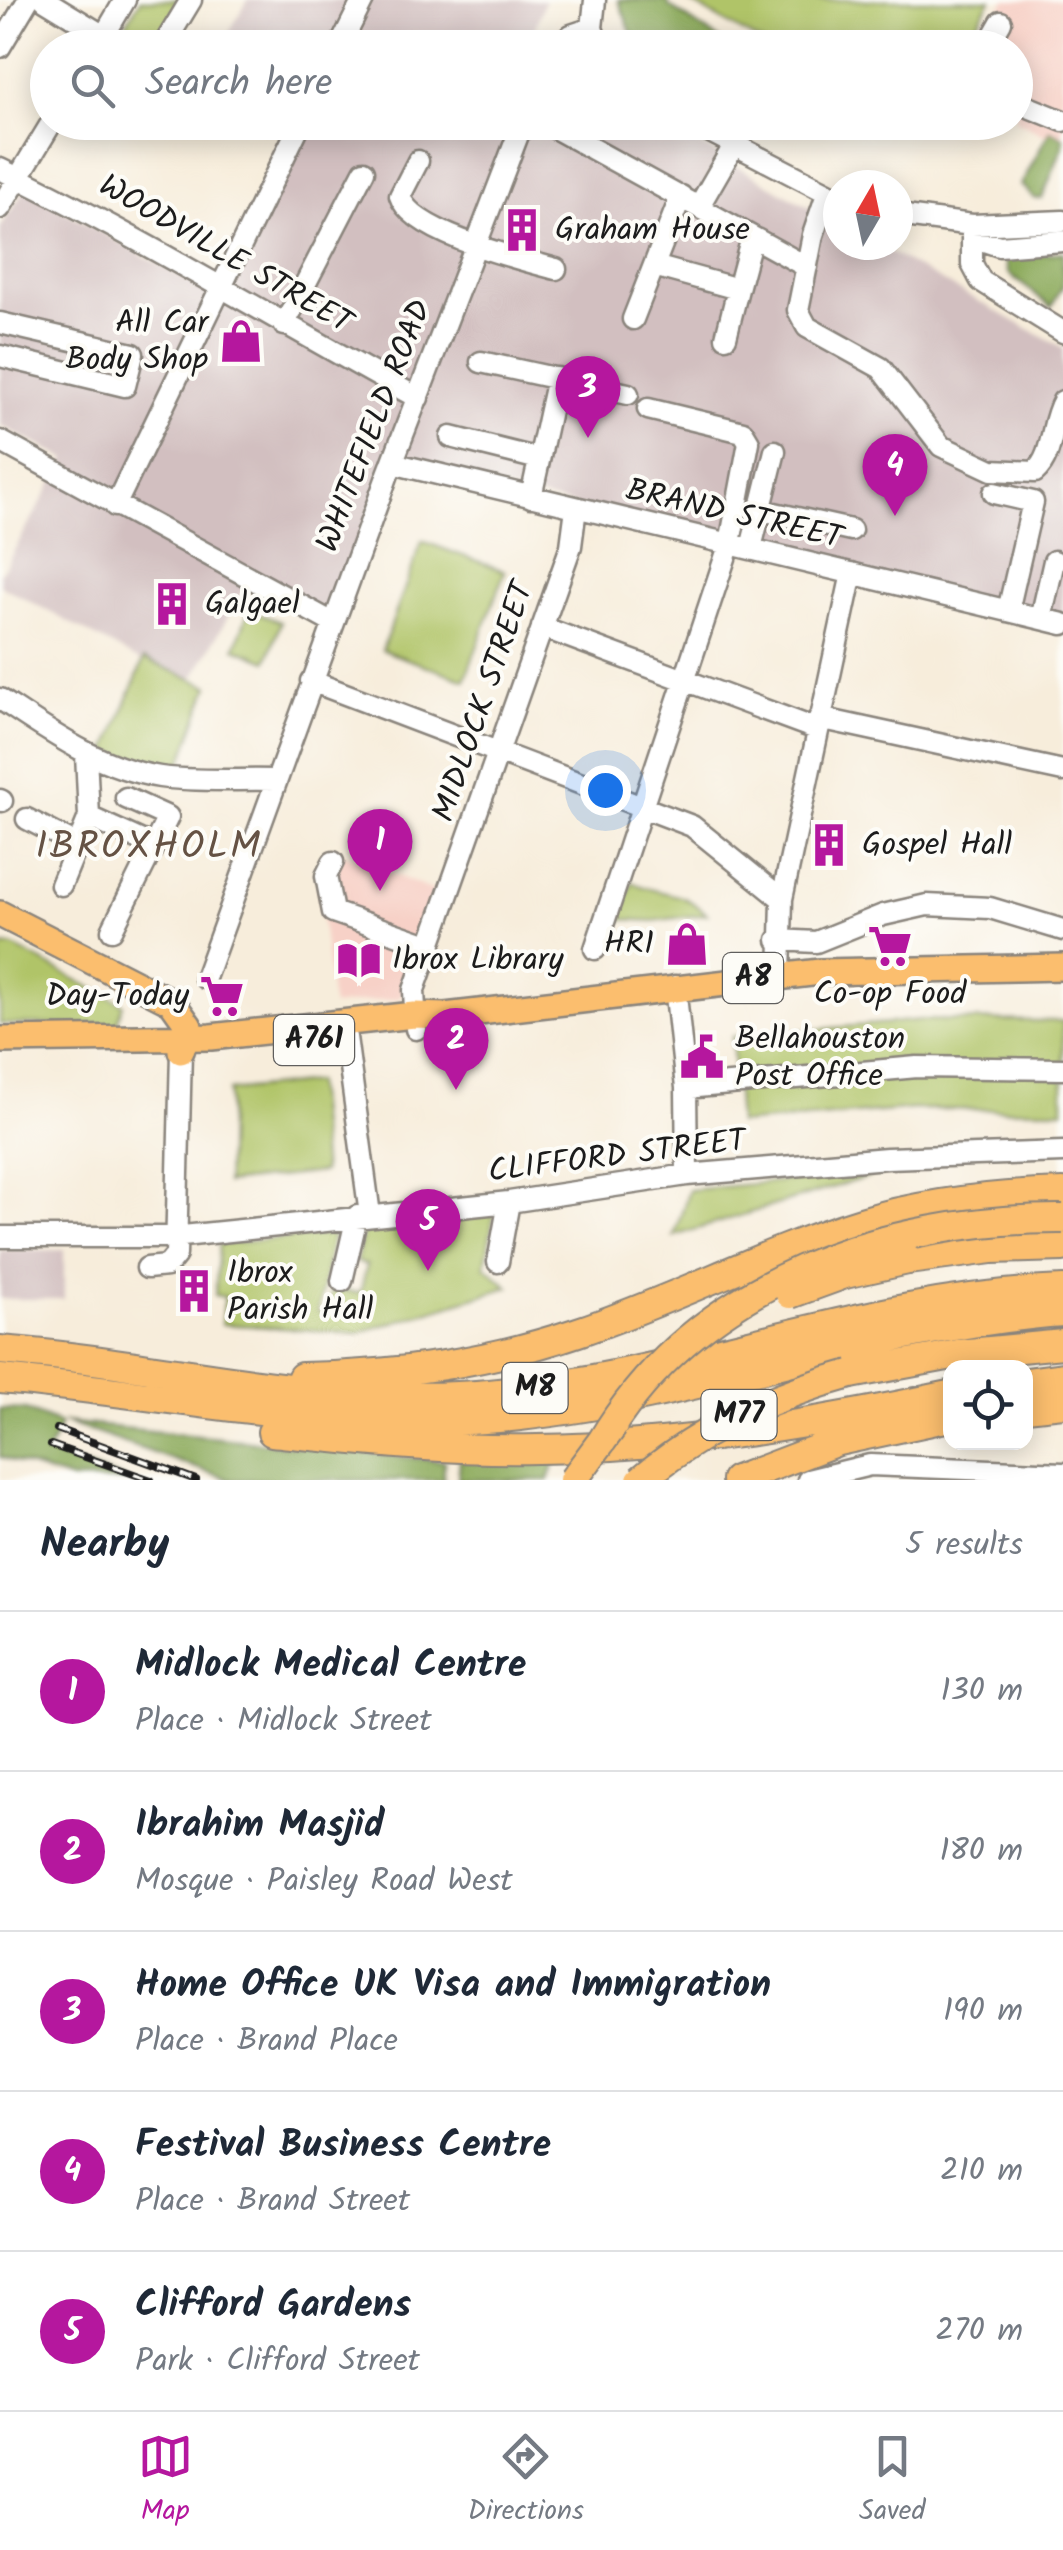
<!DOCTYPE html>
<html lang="en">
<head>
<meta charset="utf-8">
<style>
  :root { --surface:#fff; --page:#f6f6f7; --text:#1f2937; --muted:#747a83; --line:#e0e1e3; --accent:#b5179e }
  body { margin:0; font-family:Kalam,sans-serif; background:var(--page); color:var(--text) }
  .controls { position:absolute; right:30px; bottom:30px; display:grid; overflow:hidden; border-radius:20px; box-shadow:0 5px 25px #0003 }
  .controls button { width:90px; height:90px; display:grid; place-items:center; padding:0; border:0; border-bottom:2px solid var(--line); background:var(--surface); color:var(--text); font:50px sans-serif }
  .compass { position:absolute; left:823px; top:170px; width:90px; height:90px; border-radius:50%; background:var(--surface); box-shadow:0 5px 25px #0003; rotate:9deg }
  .you { position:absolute; left:605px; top:790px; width:35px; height:35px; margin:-25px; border:8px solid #fff; border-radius:50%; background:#1a73e8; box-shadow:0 0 0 15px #1a73e833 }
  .badge { display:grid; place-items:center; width:65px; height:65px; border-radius:50%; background:var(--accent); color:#fff; font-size:32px; font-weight:700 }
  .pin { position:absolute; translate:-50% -82px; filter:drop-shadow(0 2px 5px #0008) }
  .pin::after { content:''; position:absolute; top:52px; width:35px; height:30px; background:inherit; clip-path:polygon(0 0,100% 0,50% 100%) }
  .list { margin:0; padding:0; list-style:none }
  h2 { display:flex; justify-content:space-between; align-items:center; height:130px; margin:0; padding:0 40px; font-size:42px }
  h2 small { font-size:32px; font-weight:400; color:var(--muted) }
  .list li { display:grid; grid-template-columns:65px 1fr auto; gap:30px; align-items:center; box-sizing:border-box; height:160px; padding:0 40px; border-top:2px solid var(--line) }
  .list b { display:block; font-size:38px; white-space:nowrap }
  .list p { margin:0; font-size:32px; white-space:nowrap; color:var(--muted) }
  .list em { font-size:32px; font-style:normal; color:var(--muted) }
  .icon { flex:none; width:55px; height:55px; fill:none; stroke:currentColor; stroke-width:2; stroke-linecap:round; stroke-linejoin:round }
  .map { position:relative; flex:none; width:1063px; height:1480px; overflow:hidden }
  .search { position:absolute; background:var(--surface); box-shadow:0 5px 25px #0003; left:30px; right:30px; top:30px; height:110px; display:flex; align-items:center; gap:25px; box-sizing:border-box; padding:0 35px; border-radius:55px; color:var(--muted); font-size:38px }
  .sheet { height:930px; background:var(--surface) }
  nav { display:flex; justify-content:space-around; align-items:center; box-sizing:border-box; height:140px; border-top:2px solid var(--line); background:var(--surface); font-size:28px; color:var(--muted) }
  nav a { display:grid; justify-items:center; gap:5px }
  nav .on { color:var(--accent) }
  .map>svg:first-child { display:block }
  .built { fill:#f7d1c7 }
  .industrial { fill:#d2bfc0 }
  .green { fill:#b0c468; stroke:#667042; stroke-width:2.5 }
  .forest { fill:#8caa5c; stroke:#54633c; stroke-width:2.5 }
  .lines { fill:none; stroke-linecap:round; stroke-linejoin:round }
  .minor-casing { stroke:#8a847c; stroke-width:25 }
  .major-casing { stroke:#8a847c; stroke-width:30 }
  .highway-casing { stroke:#8a847c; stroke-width:32 }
  .minor { stroke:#fff; stroke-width:20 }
  .major { stroke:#fbbe6e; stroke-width:25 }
  .highway { stroke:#fbbe6e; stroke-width:28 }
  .rail-casing { stroke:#1c1c1c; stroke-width:8 }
  .rail { stroke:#fdfcf7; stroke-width:4; stroke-dasharray:11; stroke-linecap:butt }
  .highway-bridge-casing { stroke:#8a847c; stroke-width:32; stroke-linecap:butt }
  .highway-bridge { stroke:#fbbe6e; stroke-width:28 }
  .labels { text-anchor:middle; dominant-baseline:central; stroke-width:8; stroke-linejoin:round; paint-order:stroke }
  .shield { fill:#fdfcf7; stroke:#605f5e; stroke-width:2.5 }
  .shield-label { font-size:30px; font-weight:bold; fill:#1c1c1c }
  .poi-label { font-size:32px; fill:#1c1c1c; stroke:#fdfcf7; text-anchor:start }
  .street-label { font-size:32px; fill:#1c1c1c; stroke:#fdfcf7 }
  .quarter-label { font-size:38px; letter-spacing:2.5px; fill:#655244; stroke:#fdfcf7 }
</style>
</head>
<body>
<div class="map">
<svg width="1063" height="1480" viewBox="0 0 1063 1480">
  <rect width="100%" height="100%" fill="#fdfcf7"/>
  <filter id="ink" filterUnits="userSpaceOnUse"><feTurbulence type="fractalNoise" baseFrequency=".01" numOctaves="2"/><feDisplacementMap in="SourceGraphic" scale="20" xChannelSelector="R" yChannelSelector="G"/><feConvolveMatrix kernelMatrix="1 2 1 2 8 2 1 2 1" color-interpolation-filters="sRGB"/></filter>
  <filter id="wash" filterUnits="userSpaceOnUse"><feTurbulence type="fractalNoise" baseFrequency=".0048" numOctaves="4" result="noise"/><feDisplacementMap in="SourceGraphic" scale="40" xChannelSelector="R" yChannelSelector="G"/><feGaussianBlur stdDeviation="2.25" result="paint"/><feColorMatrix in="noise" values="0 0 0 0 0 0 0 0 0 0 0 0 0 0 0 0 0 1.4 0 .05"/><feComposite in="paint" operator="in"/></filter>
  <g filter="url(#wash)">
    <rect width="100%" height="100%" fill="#f7eddb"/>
    <path class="built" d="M1005 0H1063V137L1053 132 1050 137 1016 120V48H978Z
      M330 848 436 892 400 998 332 1006 318 886Z"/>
    <path class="industrial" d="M248 0H545L533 33 545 47 220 48Z
      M268 123H662L838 224V245H876L1063 348V619L393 463 333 623 249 580 188 687 0 585V575L66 459 0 425V227L25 189 222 300 293 136Z
      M0 1250H64V1299H0Z"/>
    <path class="green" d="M140 0H187L155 47 112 48Z
      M686 0H991L963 48 769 47Z
      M422 541 505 571 465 680 382 650Z
      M249 610 281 622 267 661 235 648Z
      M144 659 209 686 179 769 146 766 107 751Z
      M632 882C665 898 678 887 707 914L653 921 618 919Z
      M12 946 123 1004 116 1026 0 1024V947Z
      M920 1020 1063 1021V1110L916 1109 738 1124 732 1037Z
      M315 1082 323 1172 226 1183 229 1091Z
      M887 1171 674 1236 689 1190Z
      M495 1209 485 1266 509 1287 358 1333 221 1324 225 1297 215 1295 219 1244 333 1234 318 1312 326 1314 332 1289 360 1293 367 1265 356 1262 366 1221Z"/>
    <path class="forest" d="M618 0H668L669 6 730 47H637Z
      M1050 130 1063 137V146L1042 199 1034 198 1021 185Z
      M1063 252V285L1051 307 1008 273 1005 258Z
      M0 1409 26 1410 60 1424 48 1453 127 1480H72L0 1457Z
      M64 1422 444 1461V1480H231Z
      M460 1459 555 1461 548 1480H458Z"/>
  </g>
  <g filter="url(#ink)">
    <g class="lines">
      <g class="minor-casing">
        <path id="minor" d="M45 0 104 36
          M595 0 592 28 599 48
          M98 46 125 0
          M0 47 28 0
          M162 48 191 0
          M339 48 363 0
          M558 48 571 35 592 28
          M986 48 1001 22
          M1016 102 1063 121
          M691 122 836 197
          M551 126 807 267
          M418 161 400 196C411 233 519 259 556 269
          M0 169C143 238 278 322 418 398
          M827 194 813 235 798 310 807 327 881 368 941 446 992 470 1035 472C1054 455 1050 424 1063 401
          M699 206 733 147
          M0 208 52 122
          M898 215 972 225 1063 221
          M972 225V264L981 281 1063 332
          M972 237 999 246 1063 241
          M654 266 738 289 752 237
          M633 319 681 196
          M0 323 133 354 125 386 0 356
          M284 325 364 171
          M726 337 738 289
          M481 362 628 394
          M451 437 539 459
          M0 441 333 623
          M392 463 1063 624
          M994 493 1033 502 1008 611
          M531 497 557 378
          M115 506 301 122
          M761 510 851 530
          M751 548 775 451
          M1041 618 1054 561
          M542 627 816 729
          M311 681 692 826 782 899
          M0 699C50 732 99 768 160 777 198 782 238 779 276 780
          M819 718 1063 771
          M86 754 89 817 153 846
          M0 800 2 801
          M27 819 77 845
          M333 862 326 876 333 912 431 946
          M61 885 89 817
          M112 930 168 817 126 798
          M778 940 816 942 883 915 927 905 990 908 1063 930
          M595 949 730 543 749 442 743 432 648 409
          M780 976 782 899 852 573
          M205 978 388 474 523 122
          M675 986 686 1088 687 1175
          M416 1029 414 990 571 546 576 508
          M346 1037 370 1215
          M686 1088 917 1067 1063 1069
          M0 1237H173L509 1202 687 1175 887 1158 1063 1152
          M498 1262 509 1202
          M147 1268 167 1266 176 1255 181 1051
          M342 1281 357 1216
          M808 1480 870 1465 1063 1473"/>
      </g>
      <g class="major-casing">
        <path id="major" d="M0 914 172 1002 189 1026 181 1051
          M0 1040 211 1037 414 1015 445 1016 820 972 1063 967"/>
      </g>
      <g class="highway-casing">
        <path id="highway" d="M908 1260 992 1249 1063 1247
          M0 1350C164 1362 324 1409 489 1394 684 1376 868 1296 1063 1290
          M851 1374 958 1354 1063 1344
          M302 1377C398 1375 487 1363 578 1332 674 1300 764 1252 861 1222 926 1202 995 1195 1063 1193
          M0 1379C173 1394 345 1435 520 1416 704 1396 878 1325 1063 1312
          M1026 1382 1063 1377
          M1026 1407 1063 1403
          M272 1432C360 1441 448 1451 537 1449 677 1447 814 1424 950 1395
          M736 1480 838 1441 950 1417"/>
      </g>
      <use href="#minor" class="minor"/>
      <use href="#major" class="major"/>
      <use href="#highway" class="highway"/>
      <g class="rail-casing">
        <path id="rail" d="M57 1429 196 1480
          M51 1445 151 1480"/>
      </g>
      <use href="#rail" class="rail"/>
      <g class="highway-bridge-casing">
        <path id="highway-bridge" d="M790 1294 845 1274 908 1260
          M602 1441C697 1281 885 1218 1063 1219
          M573 1480 613 1426
          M641 1480C702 1428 773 1395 851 1374"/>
      </g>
      <use href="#highway-bridge" class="highway-bridge"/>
    </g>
  </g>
  <defs>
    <g id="building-bare" transform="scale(3.45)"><path d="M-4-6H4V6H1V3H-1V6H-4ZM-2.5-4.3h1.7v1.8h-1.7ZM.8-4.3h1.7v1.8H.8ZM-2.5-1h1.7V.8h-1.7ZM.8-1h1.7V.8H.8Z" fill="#b5179e" stroke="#fdfcf7" stroke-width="2.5" paint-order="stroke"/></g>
    <g id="shop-bare" transform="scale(3.45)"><path d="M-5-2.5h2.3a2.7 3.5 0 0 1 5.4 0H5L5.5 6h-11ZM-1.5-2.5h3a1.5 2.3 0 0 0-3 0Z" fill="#b5179e" stroke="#fdfcf7" stroke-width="2.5" paint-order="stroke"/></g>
    <g id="supermarket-bare" transform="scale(3.45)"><path d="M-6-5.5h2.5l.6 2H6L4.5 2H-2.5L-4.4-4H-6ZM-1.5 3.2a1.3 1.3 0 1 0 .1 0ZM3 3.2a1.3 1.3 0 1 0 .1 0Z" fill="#b5179e" stroke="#fdfcf7" stroke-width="2.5" paint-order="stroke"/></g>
    <g id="library-bare" transform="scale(3.45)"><path d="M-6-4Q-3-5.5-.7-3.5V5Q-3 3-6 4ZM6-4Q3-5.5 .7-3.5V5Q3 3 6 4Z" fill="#b5179e" stroke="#fdfcf7" stroke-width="2.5" paint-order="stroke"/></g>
    <g id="civic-bare" transform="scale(3.45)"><path d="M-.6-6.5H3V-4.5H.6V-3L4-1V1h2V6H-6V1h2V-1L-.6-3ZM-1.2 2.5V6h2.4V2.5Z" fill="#b5179e" stroke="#fdfcf7" stroke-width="2.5" paint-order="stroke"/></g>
  </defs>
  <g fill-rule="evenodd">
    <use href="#building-bare" x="522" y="230"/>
    <use href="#shop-bare" x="241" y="341"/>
    <use href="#building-bare" x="172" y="604"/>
    <use href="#building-bare" x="829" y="845"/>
    <use href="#shop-bare" x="687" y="944"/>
    <use href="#supermarket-bare" x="890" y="946"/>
    <use href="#library-bare" x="359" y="960"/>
    <use href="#supermarket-bare" x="222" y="996"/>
    <use href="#civic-bare" x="702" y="1057"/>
    <use href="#building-bare" x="194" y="1291"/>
  </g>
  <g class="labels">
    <g class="shield">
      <rect x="723" y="953" width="60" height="50" rx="8"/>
      <rect x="274" y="1015" width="80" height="50" rx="8"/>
      <rect x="502.5" y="1363" width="65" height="50" rx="8"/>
      <rect x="701.5" y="1390" width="75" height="50" rx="8"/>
    </g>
    <g class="shield-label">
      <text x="753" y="978">A8</text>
      <text x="314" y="1040">A761</text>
      <text x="535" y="1388">M8</text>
      <text x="739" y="1415">M77</text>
    </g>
    <g class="poi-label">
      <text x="555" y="230">Graham House</text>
      <text x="208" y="323" text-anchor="end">All Car<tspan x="208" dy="37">Body Shop</tspan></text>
      <text x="205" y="604">Galgael</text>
      <text x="862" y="845">Gospel Hall</text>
      <text x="654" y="944" text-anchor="end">HR1</text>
      <text x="392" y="960">Ibrox Library</text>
      <text x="890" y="994" text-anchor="middle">Co-op Food</text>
      <text x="189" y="996" text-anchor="end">Day-Today</text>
      <text x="735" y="1039">Bellahouston<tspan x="735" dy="37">Post Office</tspan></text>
      <text x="227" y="1273">Ibrox<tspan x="227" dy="37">Parish Hall</tspan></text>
    </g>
    <g class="street-label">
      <text transform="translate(225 255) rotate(30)">WOODVILLE STREET</text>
      <text transform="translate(375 426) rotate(-69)">WHITEFIELD ROAD</text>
      <text transform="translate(734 515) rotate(13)">BRAND STREET</text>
      <text transform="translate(484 702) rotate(-71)">MIDLOCK STREET</text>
      <text transform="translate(617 1157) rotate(-7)">CLIFFORD STREET</text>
    </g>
    <g class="quarter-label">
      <text x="149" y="848">IBROXHOLM</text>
    </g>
  </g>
</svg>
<div class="controls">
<button><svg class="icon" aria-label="locate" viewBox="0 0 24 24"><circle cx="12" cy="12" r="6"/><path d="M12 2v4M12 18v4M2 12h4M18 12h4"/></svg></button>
</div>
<svg class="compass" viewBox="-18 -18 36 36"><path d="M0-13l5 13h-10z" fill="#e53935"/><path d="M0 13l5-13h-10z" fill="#747a83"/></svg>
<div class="you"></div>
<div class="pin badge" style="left:380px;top:891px">1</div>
<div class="pin badge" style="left:456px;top:1090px">2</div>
<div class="pin badge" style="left:588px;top:438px">3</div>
<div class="pin badge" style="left:895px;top:516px">4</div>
<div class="pin badge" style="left:428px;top:1271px">5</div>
<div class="search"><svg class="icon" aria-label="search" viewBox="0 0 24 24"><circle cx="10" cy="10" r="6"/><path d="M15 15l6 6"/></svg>Search here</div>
</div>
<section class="sheet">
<h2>Nearby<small>5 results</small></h2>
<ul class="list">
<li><span class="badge">1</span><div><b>Midlock Medical Centre</b><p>Place · Midlock Street</p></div><em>130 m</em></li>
<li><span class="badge">2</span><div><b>Ibrahim Masjid</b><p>Mosque · Paisley Road West</p></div><em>180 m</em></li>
<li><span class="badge">3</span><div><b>Home Office UK Visa and Immigration</b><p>Place · Brand Place</p></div><em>190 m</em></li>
<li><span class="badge">4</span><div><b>Festival Business Centre</b><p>Place · Brand Street</p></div><em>210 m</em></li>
<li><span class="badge">5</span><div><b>Clifford Gardens</b><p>Park · Clifford Street</p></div><em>270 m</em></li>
</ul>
</section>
<nav>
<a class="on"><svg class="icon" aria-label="map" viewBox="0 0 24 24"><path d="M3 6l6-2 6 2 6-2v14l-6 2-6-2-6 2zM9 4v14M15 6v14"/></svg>Map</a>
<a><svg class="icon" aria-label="directions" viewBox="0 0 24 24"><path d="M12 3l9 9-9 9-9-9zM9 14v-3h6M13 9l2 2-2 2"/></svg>Directions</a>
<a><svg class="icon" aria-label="saved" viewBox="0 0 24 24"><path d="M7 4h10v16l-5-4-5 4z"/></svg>Saved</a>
</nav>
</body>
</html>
